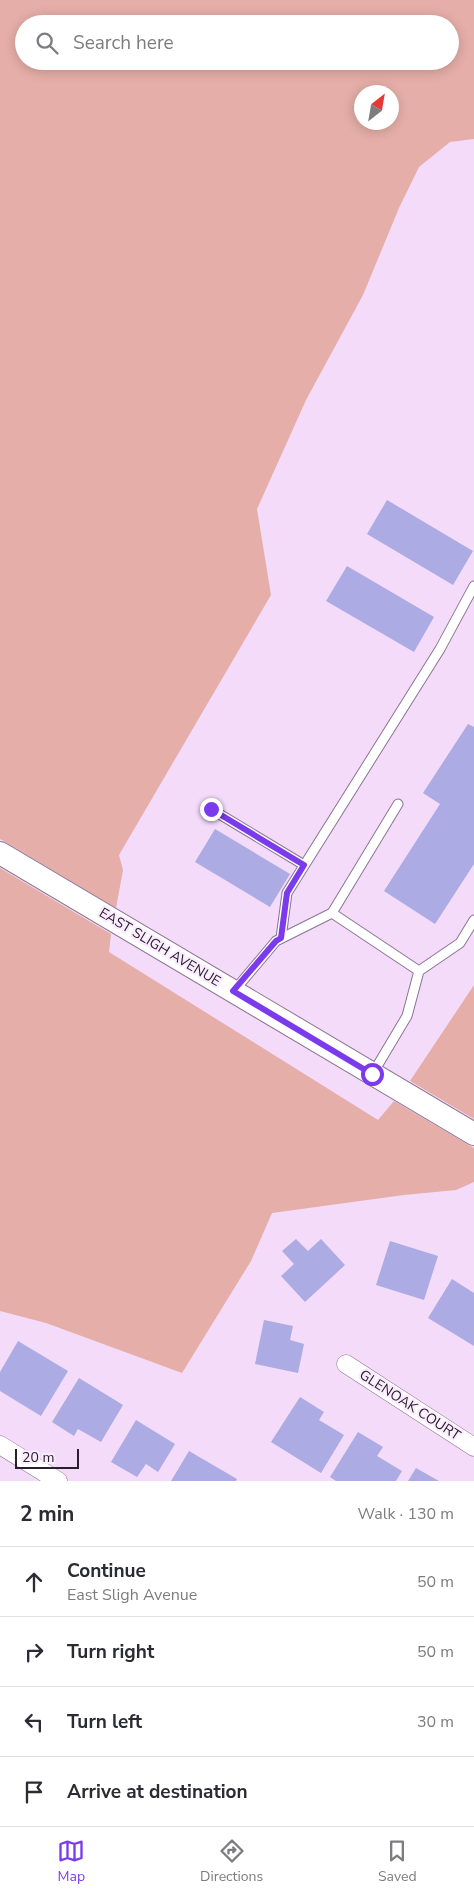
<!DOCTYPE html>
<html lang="en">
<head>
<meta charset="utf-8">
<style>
  :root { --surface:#fff; --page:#f2f2f3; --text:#2b2b33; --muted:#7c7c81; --line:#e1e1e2; --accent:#7c3aed }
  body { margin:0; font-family:"Nunito Sans",sans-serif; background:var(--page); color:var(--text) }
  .compass { position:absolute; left:354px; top:85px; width:45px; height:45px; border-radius:50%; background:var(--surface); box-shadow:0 2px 12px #0003; rotate:31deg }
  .scale { position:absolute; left:15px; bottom:12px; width:64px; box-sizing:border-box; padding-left:5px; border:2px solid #29202b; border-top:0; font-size:14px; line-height:18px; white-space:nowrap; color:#29202b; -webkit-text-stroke:4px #faecfe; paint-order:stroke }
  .stop { position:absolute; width:15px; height:15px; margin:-11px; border:4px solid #7c3aed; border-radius:50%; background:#fff }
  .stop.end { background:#7c3aed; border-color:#fff; box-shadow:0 1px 5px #0008 }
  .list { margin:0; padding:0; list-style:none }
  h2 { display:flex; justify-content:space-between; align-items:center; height:65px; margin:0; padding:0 20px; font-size:21px }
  h2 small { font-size:16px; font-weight:400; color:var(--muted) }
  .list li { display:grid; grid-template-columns:32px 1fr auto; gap:15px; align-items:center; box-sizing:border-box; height:70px; padding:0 20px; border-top:1px solid var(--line) }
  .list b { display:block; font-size:19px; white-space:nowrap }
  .list p { margin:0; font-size:16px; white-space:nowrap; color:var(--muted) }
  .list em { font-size:16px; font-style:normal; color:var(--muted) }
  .icon { flex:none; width:28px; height:28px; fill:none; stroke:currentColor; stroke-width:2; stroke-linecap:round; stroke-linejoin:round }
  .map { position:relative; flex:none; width:474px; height:1481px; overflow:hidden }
  .search { position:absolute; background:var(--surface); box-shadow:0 2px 12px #0003; left:15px; right:15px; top:15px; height:55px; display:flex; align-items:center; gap:12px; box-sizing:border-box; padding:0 18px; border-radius:28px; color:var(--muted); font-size:19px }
  .sheet { height:345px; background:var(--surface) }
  nav { display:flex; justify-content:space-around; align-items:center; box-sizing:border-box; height:70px; border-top:1px solid var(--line); background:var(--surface); font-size:14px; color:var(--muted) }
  nav a { display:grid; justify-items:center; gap:2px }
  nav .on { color:var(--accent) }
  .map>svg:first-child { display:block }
  .green { fill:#e6aea8; fill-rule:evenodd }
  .building { fill:#acabe3 }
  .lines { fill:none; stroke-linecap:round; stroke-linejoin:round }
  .service-casing { stroke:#8b7591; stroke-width:11 }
  .minor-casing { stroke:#8b7591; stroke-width:19 }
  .tertiary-casing { stroke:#8b7591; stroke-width:24 }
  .service { stroke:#fff; stroke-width:9 }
  .minor { stroke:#fff; stroke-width:18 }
  .tertiary { stroke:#fff; stroke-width:22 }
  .route { stroke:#7c3aed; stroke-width:6 }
  .labels { text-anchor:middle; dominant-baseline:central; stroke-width:4.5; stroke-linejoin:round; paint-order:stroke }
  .street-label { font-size:14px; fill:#29202b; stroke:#faecfe }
</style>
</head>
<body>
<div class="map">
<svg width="474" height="1481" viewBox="0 0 474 1481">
  <rect width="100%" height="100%" fill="#f3dbf9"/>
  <path class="green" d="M0 0H474V139L450 142 419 167 399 208 363 295 306 400 257 509 271 595 119 855 123 870 116 908 0 839ZM24 24H450V61H24ZM392 92V122H362V92Z
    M0 868 111 934 109 952 378 1120 394 1101 474 1148V1182L456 1190 404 1195 272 1213 251 1261 182 1373 46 1323 0 1311Z
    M474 985V1119L410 1081Z"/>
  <path class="building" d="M387 500 473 551 453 585 367 534Z
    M347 566 434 617 414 652 326 601Z
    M468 724 474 727V864L435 924 384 891 440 804 423 793Z
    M215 829 290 874 270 907 195 862Z
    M296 1239 308 1251 321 1239 345 1265 305 1302 281 1276 294 1264 282 1251Z
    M390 1241 438 1256 424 1300 376 1285Z
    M452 1279 474 1293V1346L428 1318Z
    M264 1320 293 1326 290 1340 304 1344 298 1373 255 1364Z
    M18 1341 68 1371 41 1416 0 1391V1372Z
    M79 1378 123 1405 101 1442 78 1429 74 1436 52 1422Z
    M300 1397 324 1412 319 1420 344 1435 321 1473 271 1442Z
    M136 1420 175 1444 158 1472 146 1464 137 1477 111 1462Z
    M358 1432 383 1447 377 1456 402 1471 396 1481H336L330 1477Z
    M189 1451 237 1479 236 1481H171Z
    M416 1468 439 1481H408Z"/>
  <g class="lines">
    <g class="service-casing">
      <path id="service" d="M211 809 304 865
        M332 913 419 971 407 1016 373 1073
        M281 938 287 893 440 649 474 586
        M419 971 460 943 474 920
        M234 991 276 941 332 913 398 804"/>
    </g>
    <g class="minor-casing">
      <path id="minor" d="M346 1364 474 1447
        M0 1445 58 1481"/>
    </g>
    <g class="tertiary-casing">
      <path id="tertiary" d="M0 853 474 1134"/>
    </g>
    <use href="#service" class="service"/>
    <use href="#minor" class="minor"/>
    <use href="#tertiary" class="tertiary"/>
  </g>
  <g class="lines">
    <path class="route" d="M211 809 304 865 287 893 281 938 276 941 233 991 372 1074"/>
  </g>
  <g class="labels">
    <g class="street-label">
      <text transform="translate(160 947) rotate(31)">EAST SLIGH AVENUE</text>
      <text transform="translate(410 1405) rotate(33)">GLENOAK COURT</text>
    </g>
  </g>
</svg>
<svg class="compass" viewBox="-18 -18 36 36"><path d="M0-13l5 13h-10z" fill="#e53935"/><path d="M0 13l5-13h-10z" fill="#7c7c81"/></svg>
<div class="scale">20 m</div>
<div class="stop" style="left:372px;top:1074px"></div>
<div class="stop end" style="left:211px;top:809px"></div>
<div class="search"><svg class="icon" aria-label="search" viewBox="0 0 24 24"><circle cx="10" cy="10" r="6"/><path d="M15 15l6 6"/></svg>Search here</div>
</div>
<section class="sheet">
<h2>2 min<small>Walk · 130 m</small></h2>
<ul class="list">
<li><svg class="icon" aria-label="ahead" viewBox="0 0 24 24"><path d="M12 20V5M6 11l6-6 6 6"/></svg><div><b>Continue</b><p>East Sligh Avenue</p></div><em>50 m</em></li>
<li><svg class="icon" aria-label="right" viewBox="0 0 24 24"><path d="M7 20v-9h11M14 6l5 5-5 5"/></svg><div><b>Turn right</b></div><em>50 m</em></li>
<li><svg class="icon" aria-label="left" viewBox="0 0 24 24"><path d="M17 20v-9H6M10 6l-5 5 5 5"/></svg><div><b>Turn left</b></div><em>30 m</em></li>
<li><svg class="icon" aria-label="arrive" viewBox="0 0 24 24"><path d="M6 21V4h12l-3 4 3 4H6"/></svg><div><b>Arrive at destination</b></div></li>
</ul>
</section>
<nav>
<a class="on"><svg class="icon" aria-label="map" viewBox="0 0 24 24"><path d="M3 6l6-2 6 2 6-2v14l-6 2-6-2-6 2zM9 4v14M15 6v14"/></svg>Map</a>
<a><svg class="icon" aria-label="directions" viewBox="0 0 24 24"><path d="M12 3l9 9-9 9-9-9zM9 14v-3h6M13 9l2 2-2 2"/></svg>Directions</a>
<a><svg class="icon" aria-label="saved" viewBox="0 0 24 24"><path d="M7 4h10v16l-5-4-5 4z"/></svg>Saved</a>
</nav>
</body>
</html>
